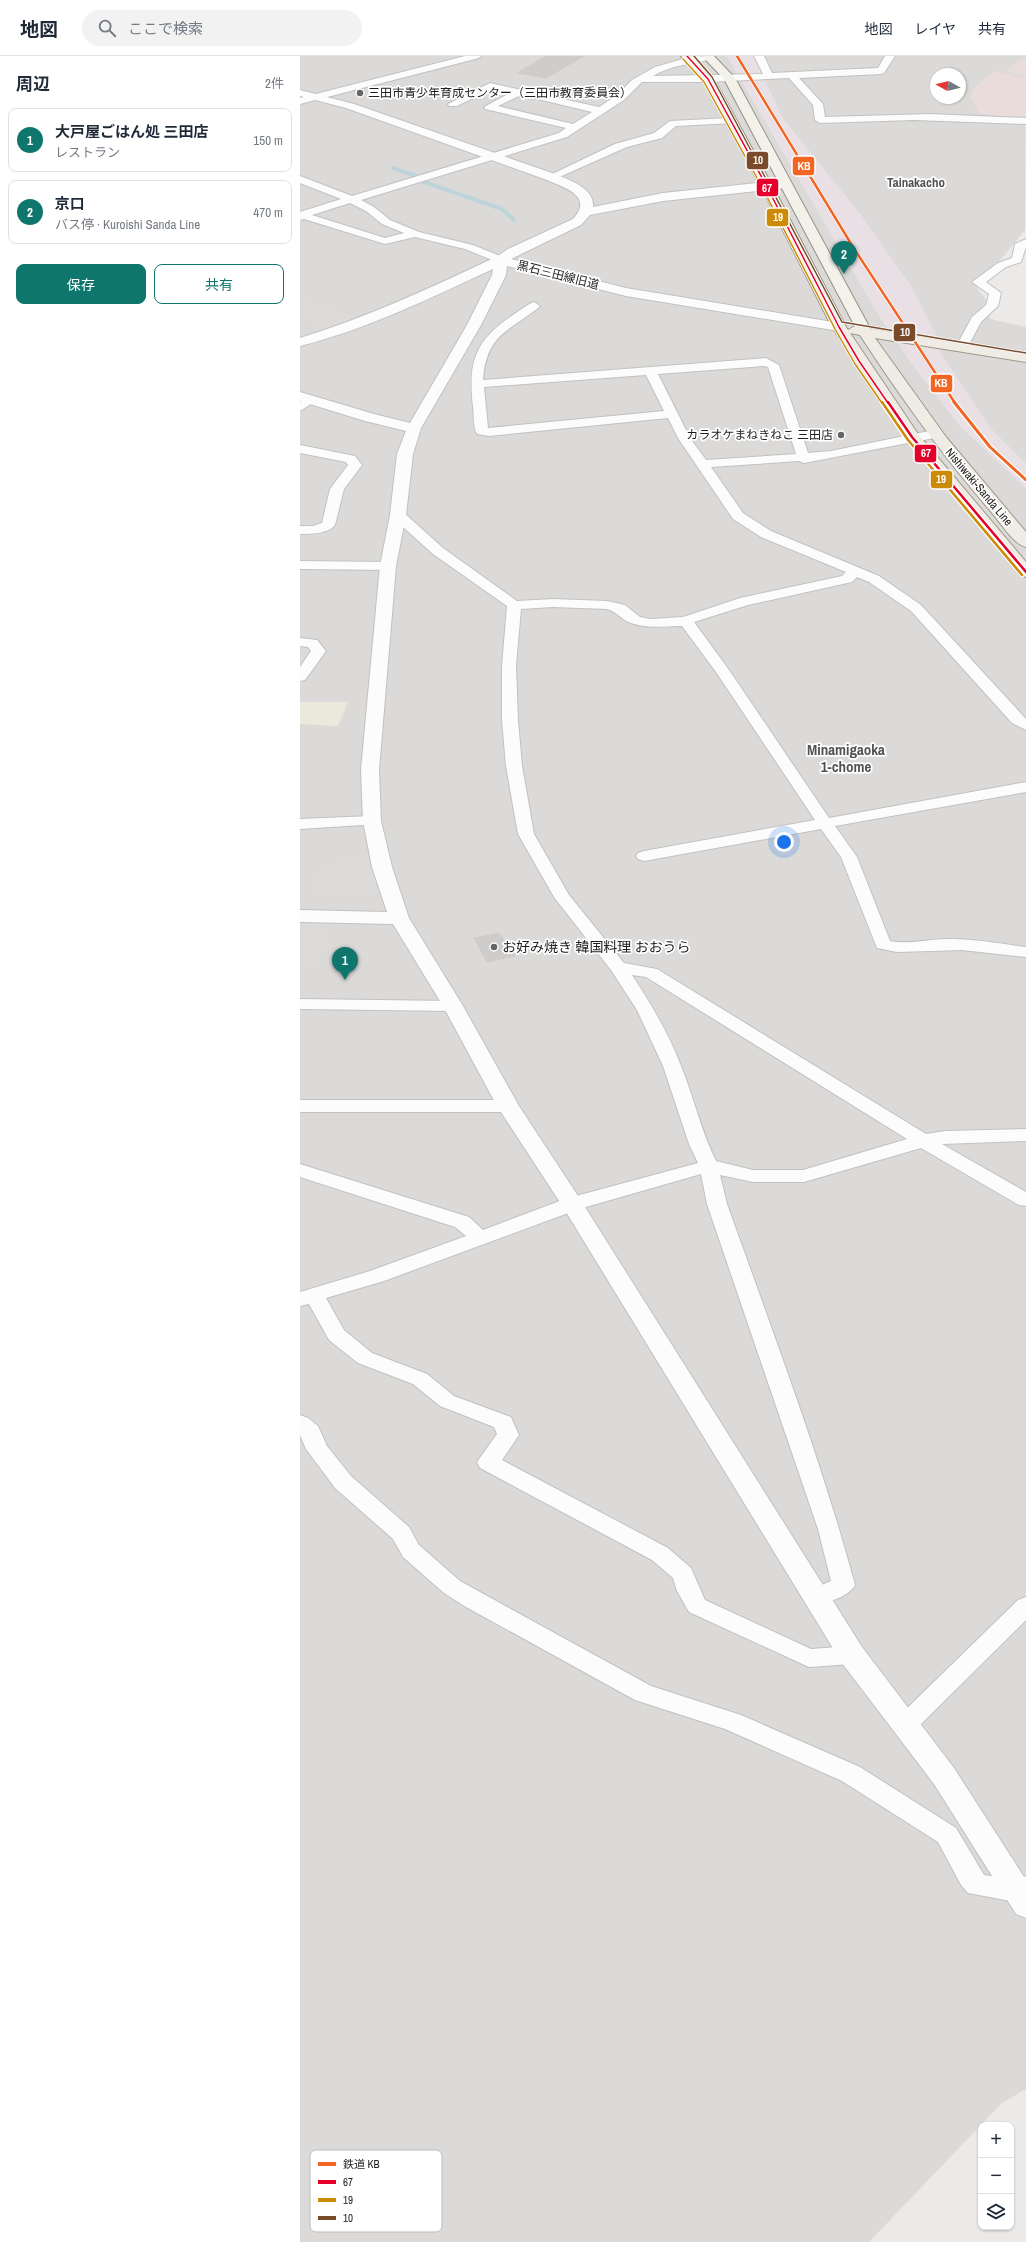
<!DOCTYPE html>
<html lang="ja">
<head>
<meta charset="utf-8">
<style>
  :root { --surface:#fff; --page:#f2f2f3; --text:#1f2937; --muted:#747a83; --line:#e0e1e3; --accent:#0f766e }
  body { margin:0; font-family:"Archivo Narrow","Noto Sans JP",sans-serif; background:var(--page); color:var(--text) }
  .controls { position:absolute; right:12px; bottom:12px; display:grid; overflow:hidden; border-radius:8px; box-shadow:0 1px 3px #0004 }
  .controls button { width:36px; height:36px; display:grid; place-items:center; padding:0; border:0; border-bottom:1px solid var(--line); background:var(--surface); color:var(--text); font:20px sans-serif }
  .compass { position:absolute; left:630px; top:12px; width:36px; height:36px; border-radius:50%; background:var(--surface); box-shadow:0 1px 3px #0004; rotate:278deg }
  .you { position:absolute; left:484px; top:786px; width:14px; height:14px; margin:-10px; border:3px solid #fff; border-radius:50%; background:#1a73e8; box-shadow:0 0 0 6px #1a73e833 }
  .badge { display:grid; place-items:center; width:26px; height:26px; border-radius:50%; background:var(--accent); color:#fff; font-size:13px; font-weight:700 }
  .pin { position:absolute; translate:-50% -33px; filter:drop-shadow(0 1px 2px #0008) }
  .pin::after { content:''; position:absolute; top:21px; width:14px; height:12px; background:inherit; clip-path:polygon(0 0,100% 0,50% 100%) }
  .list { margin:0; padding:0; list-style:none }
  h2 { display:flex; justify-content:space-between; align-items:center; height:52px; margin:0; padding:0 16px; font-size:17px }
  h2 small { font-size:13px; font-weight:400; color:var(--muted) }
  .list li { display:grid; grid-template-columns:26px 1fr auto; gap:12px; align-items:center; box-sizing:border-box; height:64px; margin:0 8px 8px; padding:0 8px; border:1px solid var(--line); border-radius:8px }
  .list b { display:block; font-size:15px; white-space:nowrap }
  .list p { margin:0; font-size:13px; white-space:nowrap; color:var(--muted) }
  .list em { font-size:13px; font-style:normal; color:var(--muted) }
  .actions { display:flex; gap:8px; padding:12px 16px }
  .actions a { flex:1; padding:9px 0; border:1px solid var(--accent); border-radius:8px; text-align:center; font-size:14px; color:var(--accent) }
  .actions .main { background:var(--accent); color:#fff }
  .icon { flex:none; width:22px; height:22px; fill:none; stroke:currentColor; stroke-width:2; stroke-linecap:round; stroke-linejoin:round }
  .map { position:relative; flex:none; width:726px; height:2186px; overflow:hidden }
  header { display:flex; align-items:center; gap:24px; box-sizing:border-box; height:56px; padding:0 20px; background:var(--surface); border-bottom:1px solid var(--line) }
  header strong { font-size:19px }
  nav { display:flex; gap:22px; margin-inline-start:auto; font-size:14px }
  .search { width:280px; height:36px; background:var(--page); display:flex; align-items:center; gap:10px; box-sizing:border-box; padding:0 14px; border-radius:22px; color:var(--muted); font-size:15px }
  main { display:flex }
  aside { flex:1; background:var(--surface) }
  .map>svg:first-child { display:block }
  .residential { fill:#dbdad9; fill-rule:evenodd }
  .commercial { fill:#e9dcdb }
  .industrial { fill:#e9e0e5 }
  .farmland { fill:#eaeadc }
  .parking { fill:#dcdbda }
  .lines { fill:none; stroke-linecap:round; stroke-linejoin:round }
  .stream { stroke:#bed4db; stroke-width:4 }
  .building { fill:#cfcdcb; stroke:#cfccc9 }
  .minor-casing { stroke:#c2c1c0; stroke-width:2 }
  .tertiary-casing { stroke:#c2c1c0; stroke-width:2 }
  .secondary-casing { stroke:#929382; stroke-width:2 }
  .primary-casing { stroke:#9f9887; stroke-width:2 }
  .minor { fill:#fcfcfc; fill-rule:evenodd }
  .tertiary { fill:#fcfcfc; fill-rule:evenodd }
  .secondary { fill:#f2f2eb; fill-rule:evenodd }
  .primary { fill:#efece5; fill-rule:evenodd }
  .bus-1-far1-casing { stroke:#fff; stroke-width:3 }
  .bus-1-casing { stroke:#fff; stroke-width:5 }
  .bus-2-far1-casing { stroke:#fff; stroke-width:3 }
  .bus-2-casing { stroke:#fff; stroke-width:5 }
  .bus-3-casing { stroke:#fff; stroke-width:3 }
  .bus-1-far1 { stroke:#e4002b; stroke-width:1.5 }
  .bus-1 { stroke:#e4002b; stroke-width:2.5 }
  .bus-2-far1 { stroke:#cc8b06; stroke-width:1.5 }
  .bus-2 { stroke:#cc8b06; stroke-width:2.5 }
  .bus-3 { stroke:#7a4b2a; stroke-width:1.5 }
  .rail-1-far1-casing { stroke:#fff; stroke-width:4 }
  .rail-1-casing { stroke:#fff; stroke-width:5.5 }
  .rail-1-far1 { stroke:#f26522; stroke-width:2.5 }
  .rail-1 { stroke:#f26522; stroke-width:3 }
  .poi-dot { fill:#666565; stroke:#fff; stroke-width:1.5 }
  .labels { text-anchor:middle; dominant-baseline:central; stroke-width:3.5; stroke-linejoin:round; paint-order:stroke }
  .far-poi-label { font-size:12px; fill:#1e1e1e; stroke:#fff; text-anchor:start }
  .far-street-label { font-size:12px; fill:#1e1e1e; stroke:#fff }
  .far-neighbourhood-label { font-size:13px; font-weight:bold; fill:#515151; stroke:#fff }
  .poi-label { font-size:14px; fill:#1e1e1e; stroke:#fff; text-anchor:start }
  .neighbourhood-label { font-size:15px; font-weight:bold; fill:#515151; stroke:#fff }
  .key { fill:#fff; stroke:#bcbcbc; stroke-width:1 }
  .key-label { font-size:11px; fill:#1e1e1e }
  .line-badge { stroke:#fff; stroke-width:1.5 }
  .badge-label { font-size:11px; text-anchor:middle; font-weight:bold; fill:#fff }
</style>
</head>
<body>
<header>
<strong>地図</strong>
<div class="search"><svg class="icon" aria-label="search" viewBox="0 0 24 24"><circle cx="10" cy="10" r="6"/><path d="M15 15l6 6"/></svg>ここで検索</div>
<nav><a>地図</a><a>レイヤ</a><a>共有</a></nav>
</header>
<main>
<aside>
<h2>周辺<small>2件</small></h2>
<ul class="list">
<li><span class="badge">1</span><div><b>大戸屋ごはん処 三田店</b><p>レストラン</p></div><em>150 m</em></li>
<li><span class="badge">2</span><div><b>京口</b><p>バス停 · Kuroishi Sanda Line</p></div><em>470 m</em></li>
</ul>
<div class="actions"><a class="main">保存</a><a>共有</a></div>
</aside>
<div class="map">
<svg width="726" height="2186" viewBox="0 0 726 2186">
  <rect width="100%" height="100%" fill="#eceae8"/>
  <path class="residential" d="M0 0H427L580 261 616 313 661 371 726 432V2033L702 2047 569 2186H0Z
    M453 0H726L725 174 698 207 674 227 688 247 690 263 726 271V408L691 373 641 298 635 277 560 158 483 63ZM636 18H660V42H636Z"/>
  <path class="commercial" d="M726 2V20L705 15 715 8Z
    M694 15 726 22V63L679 57 671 42 674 32Z"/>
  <path class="industrial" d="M427 0H453L483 63 560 158 611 230 635 277 641 298 691 373 726 408V432L661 371 616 313 580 261Z"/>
  <path class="farmland" d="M0 646H48L38 670 0 668Z"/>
  <path class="parking" d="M0 243 60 262 27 272 0 262Z
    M69 795 80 833 41 839 13 842V816Z
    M0 877H25L19 907H0Z"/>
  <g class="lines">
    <path class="stream" d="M93 112 116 120
      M121 125 202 153 214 164"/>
  </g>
  <path class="building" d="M246 0H284L246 22 217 17Z
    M199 877 216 900 187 906 174 882Z"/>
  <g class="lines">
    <g class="minor-casing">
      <path id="minor" d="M165 0H181L179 2 0 48V42Z
        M393 0 414 1 412 3C392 8 371 9 353 20L463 18 454 0H464L472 17 578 12 585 0H595L584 17 581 18 499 22 523 48 525 61 630 58 726 62V68L614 64 520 67 515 64 513 49 489 22 408 26H342L324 44 267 81 61 144 74 151 90 164 119 176 173 189 205 202 207 204 205 206H197L165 193 115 181 85 188 4 163 0 164V156L41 143 0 127V120L52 140 259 77 266 72 185 53 184 51 210 37 191 33 157 50H149L148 48 190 27 299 51 316 40 332 24 355 11ZM221 39 292 56 273 68 198 50ZM50 147 66 155 82 168 104 177 85 182 12 159Z
        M430 62 435 65 434 67 376 70 362 82 327 91 255 123H247L246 121 315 88 354 77 370 65Z
        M726 183V191L721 206 706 211 686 226 701 237 698 250 681 266 666 294H658L656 291 672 261 686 249 689 238 672 226 698 207 712 202 715 188Z
        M234 246 240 250 238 252C207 276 186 280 183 324L466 302 479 309 508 397 531 395 634 374 640 378 634 382 504 407 499 405 411 411 443 457 471 475 579 520 621 549 726 663V674L712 667 611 555 569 526 557 521 552 526 448 549 394 566 429 614 529 762 726 726V736L535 770 557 801 590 885C610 889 632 882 652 883 677 883 701 888 726 891V901L662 894 597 896 577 892 541 801 521 773 344 805 338 803 336 800 338 797 344 795 515 764 416 616 382 570C365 570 347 573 331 567 322 564 317 556 307 553L253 551 221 553 216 610 218 664 222 710 234 778 269 839 324 907 357 913 626 1078 645 1075 726 1073V1085L642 1088 726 1136V1150L719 1149 621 1092 504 1126H453L420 1119 427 1148C472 1274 520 1400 555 1529 549 1541 520 1551 508 1547L505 1541 508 1535 531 1525 518 1473 407 1148 401 1118 279 1153 84 1225 26 1242 44 1274 72 1297 127 1318 154 1340 211 1361 219 1379 202 1404 368 1492 391 1512 405 1544 511 1593 552 1590 560 1592 564 1599 560 1606 552 1608 509 1611 389 1556 377 1535 373 1522 352 1504 180 1412 177 1406 197 1378 194 1371 140 1350 113 1328 58 1307 29 1284 9 1248 0 1250V1236L70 1215 166 1180 155 1171 0 1121V1108L169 1161 183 1174 265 1143 398 1107 389 1088 363 1010 337 954 311 914 254 841 218 778 206 710 202 664V610L207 550 133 498 93 462 91 459 93 456H103L143 492 217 545 253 543 307 545 325 549 340 561 350 563 383 561 440 542 542 520 546 516 461 481 433 463 378 382 368 362 189 380 177 378C173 371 174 359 173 351 168 308 174 286 210 261 218 256 226 249 234 246ZM464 310 468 311 496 398 406 404 390 382 358 318ZM346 319 364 355 188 372 184 331ZM332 919 346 921 607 1083 503 1114H453L416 1105C401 1075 394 1042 381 1010 369 978 351 948 332 919Z
        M11 340 17 344 0 355V346Z
        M0 389 55 400 62 409 44 433 35 469C28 478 10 478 0 478V470H13L22 467 30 433 48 409 46 406 0 397Z
        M0 505 88 506 95 510 88 514 0 513Z
        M0 582 17 584 26 595 5 624 0 625V611L11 595 8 591 0 590Z
        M72 760 78 762 80 765 78 768 0 773V763Z
        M0 943 153 945 159 946 162 950 159 954 153 955 0 953Z
        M0 1044H208L215 1046 217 1050 215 1054 208 1056H0Z
        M0 1359 8 1362 18 1370 27 1390 51 1420 109 1471 119 1489 160 1525 351 1630 441 1659 560 1711 656 1772 684 1819 715 1824 726 1820V1842L716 1846 668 1837 661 1829 638 1786 542 1725 425 1673 335 1644 166 1551 144 1537 103 1501 93 1483 35 1432 6 1393 0 1379Z
        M726 1541V1564L614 1675 606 1678 598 1675 594 1668 598 1661 718 1544Z"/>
    </g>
    <g class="tertiary-casing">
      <path id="tertiary" d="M0 34 54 48 255 118C269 124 295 132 293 151L363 137 485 124 491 128 485 132 363 145 290 159 281 169 211 203 326 232 539 267 546 271 544 274 539 275 326 240 207 210 206 219 181 269 121 372 113 398 106 459 96 510 79 714 81 765 92 811 109 862 163 950 219 1050 280 1143 562 1591 654 1712 726 1824V1862L716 1858 634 1728 542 1607 263 1151 197 1050 143 950 93 868 0 866V854L87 856 72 811 63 765 61 714 80 510 90 459 97 398 106 375 65 365 0 345V336L74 358 110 367 167 269 192 219 193 213C130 242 68 273 0 290V282C70 260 130 232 196 201L208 193 273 163C294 140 265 132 247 124L46 52 0 40Z"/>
    </g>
    <g class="secondary-casing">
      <path id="secondary" d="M381 0H393L414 23 472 129 546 271 544 274 539 275 532 271 460 129 403 24Z
        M402 0H414L435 22 572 276 570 279H560L558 276 424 23Z"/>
    </g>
    <g class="primary-casing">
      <path id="primary" d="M539 267 544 268 618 378 726 506V521L720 519 607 384 532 271Z
        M555 270 726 298V306L575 282 646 381 726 476V491C713 488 701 467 692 457 644 401 600 341 560 279L550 277 548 274Z"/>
    </g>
    <use href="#minor" class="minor"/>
    <use href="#tertiary" class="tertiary"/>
    <use href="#secondary" class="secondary"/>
    <use href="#primary" class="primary"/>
    <g class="bus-1-far1-casing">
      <path id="bus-1-far1" d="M387 0 408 23 466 129 539 271 559 305 588 347"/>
    </g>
    <g class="bus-1-casing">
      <path id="bus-1" d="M588 346 612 381 726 516"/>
    </g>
    <g class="bus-2-far1-casing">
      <path id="bus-2-far1" d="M383 3 404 26 462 131 535 273 555 308 582 347"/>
    </g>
    <g class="bus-2-casing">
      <path id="bus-2" d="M582 346 608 384 722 519"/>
    </g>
    <g class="bus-3-casing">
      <path id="bus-3" d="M394 0 412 21 542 266 726 297"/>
    </g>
    <use href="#bus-1-far1" class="bus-1-far1"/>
    <use href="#bus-1" class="bus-1"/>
    <use href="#bus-2-far1" class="bus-2-far1"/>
    <use href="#bus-2" class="bus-2"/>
    <use href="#bus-3" class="bus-3"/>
    <g class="rail-1-far1-casing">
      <path id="rail-1-far1" d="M437 0 553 191 655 347"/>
    </g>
    <g class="rail-1-casing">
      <path id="rail-1" d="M654 346 690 391 726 424"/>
    </g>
    <use href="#rail-1-far1" class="rail-1-far1"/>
    <use href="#rail-1" class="rail-1"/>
  </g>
  <g class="poi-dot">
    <circle cx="60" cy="37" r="4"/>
    <circle cx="541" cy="379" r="4"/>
    <circle cx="194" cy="891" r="4"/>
  </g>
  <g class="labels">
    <g class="far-poi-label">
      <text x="68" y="37">三田市青少年育成センター（三田市教育委員会）</text>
      <text x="533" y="379" text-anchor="end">カラオケまねきねこ 三田店</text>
    </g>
    <g class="far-street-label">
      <text transform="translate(258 219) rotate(14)">黒石三田線旧道</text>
      <text transform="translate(679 431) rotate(50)">Nishiwaki-Sanda Line</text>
    </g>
    <g class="far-neighbourhood-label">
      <text x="616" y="126">Tainakacho</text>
    </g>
    <g class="poi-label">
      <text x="202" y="891">お好み焼き 韓国料理 おおうら</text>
    </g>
    <g class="neighbourhood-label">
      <text x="546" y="693">Minamigaoka<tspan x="546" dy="17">1-chome</tspan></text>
    </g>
  </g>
  <rect x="10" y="2094" width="132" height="82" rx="6" class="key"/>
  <rect x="18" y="2106" width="18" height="4" fill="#f26522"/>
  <rect x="18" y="2124" width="18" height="4" fill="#e4002b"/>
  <rect x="18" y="2142" width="18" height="4" fill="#cc8b06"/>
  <rect x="18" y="2160" width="18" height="4" fill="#7a4b2a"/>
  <g class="key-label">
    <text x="43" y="2112">鉄道 KB</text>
    <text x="43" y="2130">67</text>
    <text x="43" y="2148">19</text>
    <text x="43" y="2166">10</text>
  </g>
  <g class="line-badge">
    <rect x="446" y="95" width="23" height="19" rx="4" fill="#7a4b2a"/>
    <rect x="492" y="100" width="23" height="20" rx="4" fill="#f26522"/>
    <rect x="456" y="122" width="23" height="19" rx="4" fill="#e4002b"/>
    <rect x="466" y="152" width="23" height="19" rx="4" fill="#cc8b06"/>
    <rect x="593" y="267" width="23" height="19" rx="4" fill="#7a4b2a"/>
    <rect x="630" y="318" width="23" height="19" rx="4" fill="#f26522"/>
    <rect x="614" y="388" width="23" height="19" rx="4" fill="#e4002b"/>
    <rect x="630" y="414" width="23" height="19" rx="4" fill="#cc8b06"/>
  </g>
  <g class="badge-label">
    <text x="458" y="108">10</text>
    <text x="504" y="114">KB</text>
    <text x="467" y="136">67</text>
    <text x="478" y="165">19</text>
    <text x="605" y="280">10</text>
    <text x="641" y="331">KB</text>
    <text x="626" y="401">67</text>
    <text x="641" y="427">19</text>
  </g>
</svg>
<div class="controls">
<button>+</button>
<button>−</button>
<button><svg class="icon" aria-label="layers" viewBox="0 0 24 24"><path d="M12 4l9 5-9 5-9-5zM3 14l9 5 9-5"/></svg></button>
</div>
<svg class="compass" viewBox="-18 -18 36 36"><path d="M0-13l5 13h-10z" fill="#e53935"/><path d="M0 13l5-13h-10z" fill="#747a83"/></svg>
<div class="you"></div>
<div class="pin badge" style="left:45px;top:924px">1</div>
<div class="pin badge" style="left:544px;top:218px">2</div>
</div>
</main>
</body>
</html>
